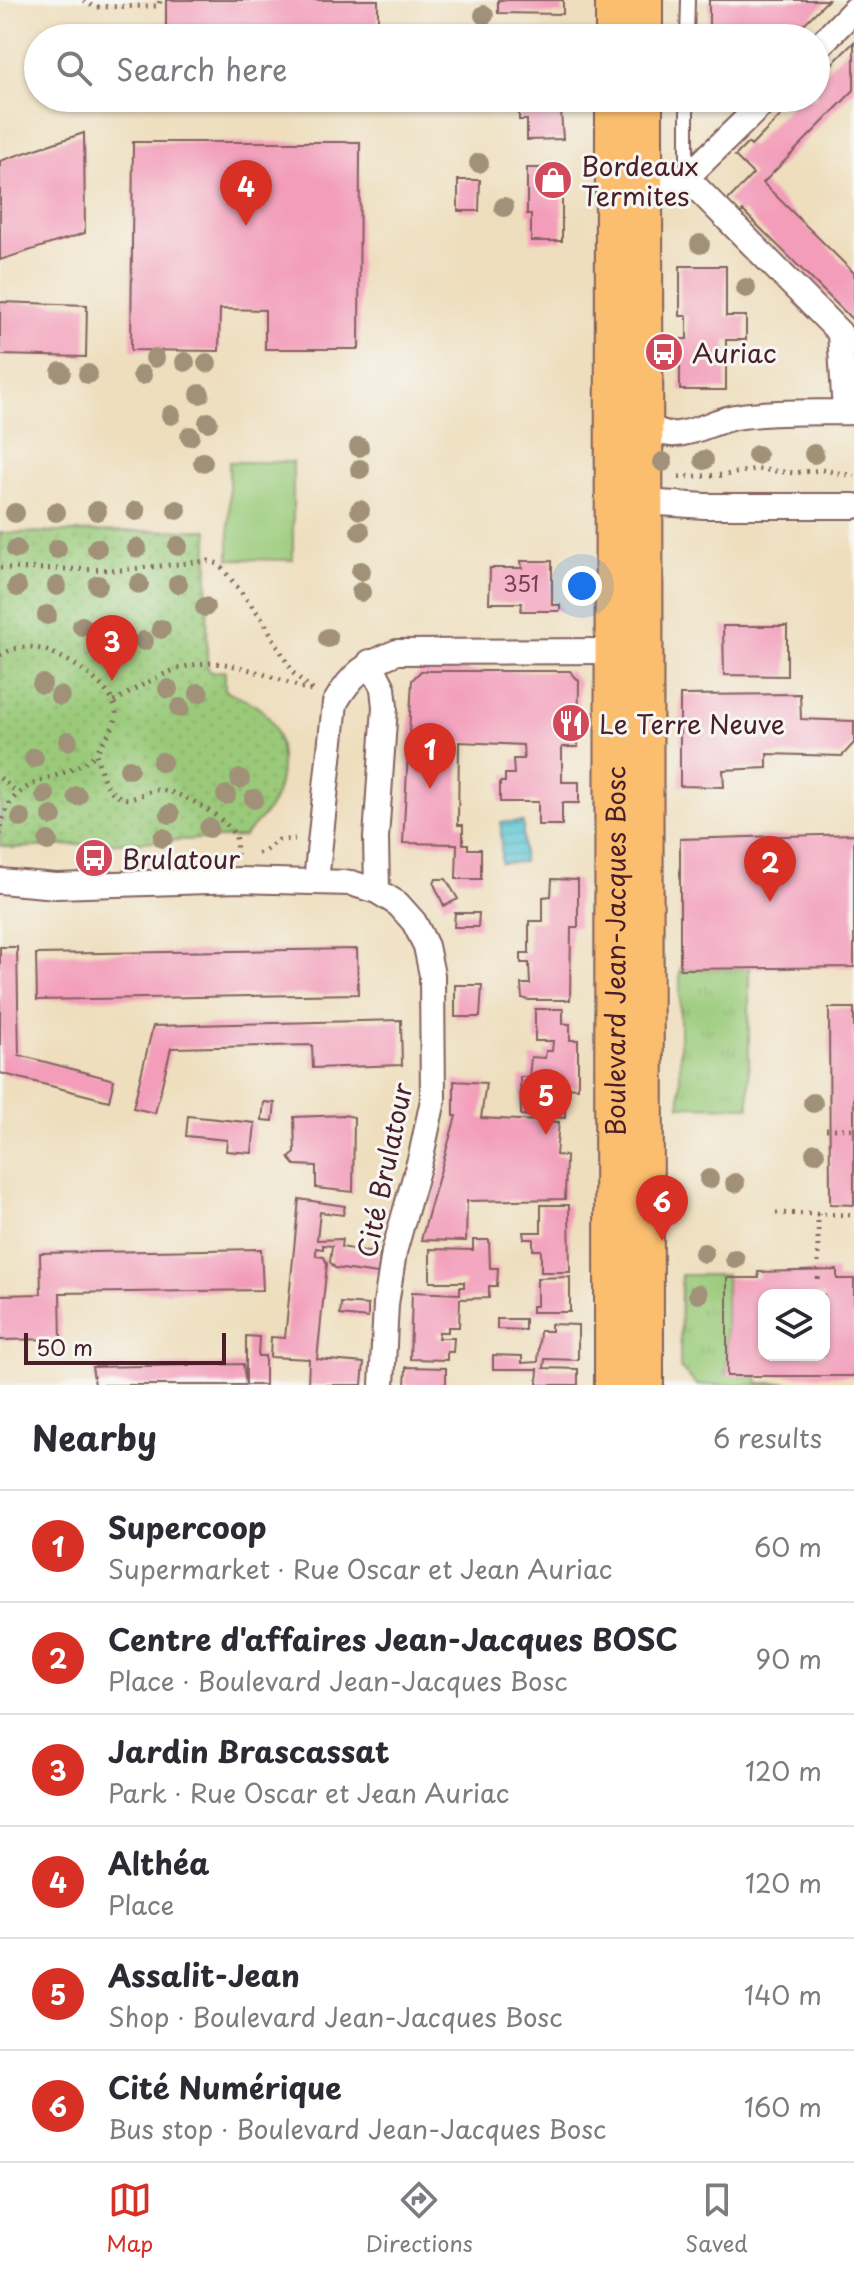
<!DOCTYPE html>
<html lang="en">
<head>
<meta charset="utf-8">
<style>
  :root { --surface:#fff; --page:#f2f2f3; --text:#2b2b33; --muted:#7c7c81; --line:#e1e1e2; --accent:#d93025 }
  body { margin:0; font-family:"Playpen Sans",sans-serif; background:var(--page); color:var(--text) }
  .controls { position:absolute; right:24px; bottom:24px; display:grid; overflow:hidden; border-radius:16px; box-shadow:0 2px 6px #0004 }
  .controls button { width:72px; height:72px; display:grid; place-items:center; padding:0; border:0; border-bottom:2px solid var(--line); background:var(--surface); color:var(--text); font:40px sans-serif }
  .scale { position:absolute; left:24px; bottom:20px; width:202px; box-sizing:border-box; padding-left:8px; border:4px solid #4a1f2b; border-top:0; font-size:22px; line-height:28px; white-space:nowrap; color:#4a1f2b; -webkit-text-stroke:6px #f6f6f2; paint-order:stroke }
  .you { position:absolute; left:582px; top:586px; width:28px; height:28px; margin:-20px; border:6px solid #fff; border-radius:50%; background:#1a73e8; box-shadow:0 0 0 12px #1a73e833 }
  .badge { display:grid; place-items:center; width:52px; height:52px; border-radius:50%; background:var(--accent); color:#fff; font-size:26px; font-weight:700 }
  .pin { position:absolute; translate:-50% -66px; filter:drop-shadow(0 2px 4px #0008) }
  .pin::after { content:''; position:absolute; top:42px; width:28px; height:24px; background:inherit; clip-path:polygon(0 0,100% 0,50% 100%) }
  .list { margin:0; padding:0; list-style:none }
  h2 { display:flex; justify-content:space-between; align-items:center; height:104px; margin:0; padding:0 32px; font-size:34px }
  h2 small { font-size:26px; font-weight:400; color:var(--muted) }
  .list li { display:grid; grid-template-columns:52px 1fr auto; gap:24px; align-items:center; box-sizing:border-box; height:112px; padding:0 32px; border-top:2px solid var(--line) }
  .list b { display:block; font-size:30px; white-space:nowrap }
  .list p { margin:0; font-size:26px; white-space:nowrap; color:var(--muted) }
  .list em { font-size:26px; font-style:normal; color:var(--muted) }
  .icon { flex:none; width:44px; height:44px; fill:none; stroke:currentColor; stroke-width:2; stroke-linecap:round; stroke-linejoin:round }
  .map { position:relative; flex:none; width:854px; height:1385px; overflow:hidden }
  .search { position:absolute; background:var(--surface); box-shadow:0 2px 6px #0004; left:24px; right:24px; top:24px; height:88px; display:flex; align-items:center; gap:20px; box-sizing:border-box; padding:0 28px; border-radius:44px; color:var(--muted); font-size:30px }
  .sheet { height:776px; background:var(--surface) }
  nav { display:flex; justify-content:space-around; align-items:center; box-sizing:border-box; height:112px; border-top:2px solid var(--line); background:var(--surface); font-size:22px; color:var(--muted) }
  nav a { display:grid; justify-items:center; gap:4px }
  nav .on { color:var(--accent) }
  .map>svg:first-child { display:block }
  .grass { fill:url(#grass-tufts); stroke:#727452; stroke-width:2 }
  .park { fill:#9aca79; stroke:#727452; stroke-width:2 }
  .garden { fill:url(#garden-dots); stroke:#727452; stroke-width:2 }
  .water { fill:url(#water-rules); stroke:#52727e; stroke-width:2 }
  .building { fill:#f39dba; fill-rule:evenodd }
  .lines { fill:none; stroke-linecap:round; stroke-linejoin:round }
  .lane-casing { stroke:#83625e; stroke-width:16 }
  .street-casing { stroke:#83625e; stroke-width:28 }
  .primary-casing { stroke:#83625e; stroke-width:42 }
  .path { stroke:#83625e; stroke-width:5; stroke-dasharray:2 6; stroke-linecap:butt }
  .lane { stroke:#fff; stroke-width:12 }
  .street { stroke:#fff; stroke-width:24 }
  .primary { stroke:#fbbe6e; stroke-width:38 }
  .tree { fill:#a19179 }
  .labels { text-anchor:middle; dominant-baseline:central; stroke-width:6; stroke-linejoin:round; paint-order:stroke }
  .number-label { font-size:22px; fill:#743e4f }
  .poi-label { font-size:26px; fill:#4a1f2b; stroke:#f6f6f2; text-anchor:start }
  .street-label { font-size:26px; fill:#4a1f2b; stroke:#f6f6f2 }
</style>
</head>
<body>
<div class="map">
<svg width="854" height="1385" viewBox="0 0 854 1385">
  <defs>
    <pattern id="grass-tufts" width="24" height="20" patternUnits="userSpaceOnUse" patternTransform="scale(2)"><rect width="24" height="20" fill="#9aca79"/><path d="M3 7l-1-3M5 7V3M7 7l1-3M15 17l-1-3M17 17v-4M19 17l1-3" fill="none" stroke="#86ad69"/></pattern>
    <pattern id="garden-dots" width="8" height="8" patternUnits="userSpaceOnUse" patternTransform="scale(2)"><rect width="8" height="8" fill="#9aca79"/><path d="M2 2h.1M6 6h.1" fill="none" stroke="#86ad69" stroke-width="1.8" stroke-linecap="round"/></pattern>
    <pattern id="water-rules" width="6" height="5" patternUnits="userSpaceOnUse" patternTransform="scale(2)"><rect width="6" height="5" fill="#59c4d2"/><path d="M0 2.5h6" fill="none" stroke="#4fa8b4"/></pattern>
  </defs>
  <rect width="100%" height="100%" fill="#f6f6f2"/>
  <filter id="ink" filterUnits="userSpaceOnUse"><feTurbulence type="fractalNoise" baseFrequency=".0125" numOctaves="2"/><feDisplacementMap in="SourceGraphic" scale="16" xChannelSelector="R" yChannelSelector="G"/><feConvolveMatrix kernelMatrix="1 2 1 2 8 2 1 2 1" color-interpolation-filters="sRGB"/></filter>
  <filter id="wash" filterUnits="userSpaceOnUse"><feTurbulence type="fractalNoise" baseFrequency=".006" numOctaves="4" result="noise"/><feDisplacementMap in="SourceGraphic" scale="32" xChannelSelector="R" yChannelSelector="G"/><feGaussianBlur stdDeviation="1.8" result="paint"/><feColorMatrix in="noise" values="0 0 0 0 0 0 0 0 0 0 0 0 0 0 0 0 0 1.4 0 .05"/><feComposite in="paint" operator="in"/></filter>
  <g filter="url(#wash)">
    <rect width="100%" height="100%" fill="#eedebd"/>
    <path class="grass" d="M749 968V1107L680 1106V969Z
      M681 1275H726L727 1375 757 1376 758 1383H787V1385H697L680 1368Z"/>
    <path class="park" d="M229 462H293V560L229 559Z"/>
    <path class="garden" d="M208 530 207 664 210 672 225 671V690C236 696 249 700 259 708 286 727 287 782 269 808 262 819 252 828 243 837L12 848 0 845V533Z"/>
    <path class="water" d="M501 822H523V862L501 863Z"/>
    <g id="blocks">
      <path class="building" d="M166 0H378V38H166Z
        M498 0H563V14L498 13Z
        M709 0H828L790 38H709Z
        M854 42V90L763 183 854 273V321L743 211 740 214 727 201 753 174 735 156 748 143 751 146 798 98H816V80Z
        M513 98H560L563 139 527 140V120H519V107H512Z
        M84 133 85 233 0 260V161Z
        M133 142H360L359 349H265V310L220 309 219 351 131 350Z
        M527 168H562V241H531V214H527Z
        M458 180H480L479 211H458Z
        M680 266H726V316H746V340H726V390H680V339H687V316H680Z
        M0 302 87 305 86 357 0 355Z
        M521 561H552V605H560V611H521L522 603H489L490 568H522Z
        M723 626H787V676L724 675Z
        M421 671H570L579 681 578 747H562V782H579V803H562V825H538V802H500V782H505V774H514L513 759H524L523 745 459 742 458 825H463V844H468V849H481V879H456L457 844 403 843 412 680Z
        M800 694 801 719 854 721V743L842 756 767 754V768L723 770 724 787 680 786V695Z
        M854 834V967L680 969V839Z
        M436 879H446L458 899 444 906 434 884Z
        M552 879 578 880V927H571L570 1000H529L522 998 521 984H530L529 963H521V953H529V921H543V897L551 896Z
        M455 913H479L478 927H454Z
        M0 947H17L19 1055 114 1080 109 1101 0 1073Z
        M357 949 358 994 37 1000 36 954Z
        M455 985H482L480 1017H455Z
        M829 1008H854V1205L830 1204Z
        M535 1009H563V1024H570V1040H578V1088L566 1087 565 1118 521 1115 520 1077H529L531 1057 545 1058 546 1051H552L553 1041H535Z
        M401 1020 402 1065 313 1068 312 1045 171 1048 155 1113 133 1108 153 1026Z
        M454 1081 486 1083 481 1118 559 1122 556 1155 566 1156 565 1199 467 1201 466 1241 421 1240 456 1116H454Z
        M264 1102 275 1103 273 1121 262 1120Z
        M344 1115 354 1117 353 1192 316 1188V1166L295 1165 289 1158 295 1153 294 1117Z
        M188 1116 255 1123 252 1153 226 1151 227 1140 186 1136Z
        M299 1199 345 1206 343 1215 320 1212 317 1240 342 1239 341 1247 380 1254 378 1274 335 1268 330 1262 332 1246 323 1245V1249L316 1248V1256L324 1257 327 1264 317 1359 364 1363 362 1385H308L309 1359 270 1357 271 1337 285 1338Z
        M541 1205H569L570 1272H541V1250H533V1239H524L523 1232H541Z
        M473 1240H489L490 1268H498L497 1286H489V1298L460 1299 459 1327H448V1332H439L438 1338H454L453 1352H447V1360L410 1359 412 1292 460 1294V1287H464V1282H430V1249L473 1250Z
        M261 1249 263 1290 60 1293 61 1339 0 1340V1295L41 1294 40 1253Z
        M837 1270V1279H854V1376H727V1278H759L758 1272ZM764 1295H824V1355H764Z
        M570 1277V1312H532V1306H537V1278Z
        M341 1303 368 1305V1318L340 1315Z
        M497 1319H525V1330L497 1329Z
        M551 1324 578 1325V1360L545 1359 544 1368 578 1369V1385H537L538 1369H493V1355L522 1356V1363L538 1362 540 1331H551Z
        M246 1336 259 1337 258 1356H265V1385H246Z
        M243 1364 246 1385H95L92 1367Z
        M406 1367 446 1368V1384L405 1385Z"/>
    </g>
  </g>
  <g filter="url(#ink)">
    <use href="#blocks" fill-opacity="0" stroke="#83625e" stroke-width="2"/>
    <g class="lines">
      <g class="lane-casing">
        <path id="lane" d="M687 38 688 0
          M687 174V98"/>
      </g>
      <g class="street-casing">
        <path id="street" d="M816 49 854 10
          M687 178 840 333 845 412
          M643 187H673L680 184 768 98
          M644 421C673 451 706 421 736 417 770 411 819 413 854 412
          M633 494 645 502 705 506H854
          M370 662 383 688 385 707 376 838 377 891
          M0 881 56 886 239 880 351 883 377 891 398 904 414 922 426 946 432 975 433 1100 421 1156 394 1252 386 1304 382 1385
          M316 881 335 703C352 673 366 664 397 652L614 651"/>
      </g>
      <g class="primary-casing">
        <g id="primary">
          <path d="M643 0V38"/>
          <path d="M615 38V0"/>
          <path d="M643 98 644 1385"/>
          <path id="s1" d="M614 1385 615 98"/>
        </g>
      </g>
      <path class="path" d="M84 0 94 7 159 6 160 0
        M679 477 725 475 756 469 794 473 822 470 854 476
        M0 568 120 570 208 561 219 564 263 620 293 673 314 691
        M0 655C11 649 23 645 36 648 61 652 118 687 116 716 115 729 101 742 96 754 101 770 103 789 120 797 134 803 143 791 156 790 178 789 225 816 235 836 237 841 236 850 237 855
        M114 702C143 684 175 664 210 663 237 662 285 682 311 691
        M0 778 18 793
        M0 835C7 770 58 787 95 755
        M258 853 263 852 279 840 295 839
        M826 1129H854
        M776 1213 854 1215
        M818 1279V1214"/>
      <use href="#lane" class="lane"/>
      <use href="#street" class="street"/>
      <use href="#primary" class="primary"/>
    </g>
    <g class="tree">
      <circle cx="484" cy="15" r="10"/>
      <circle cx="479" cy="163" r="10"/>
      <circle cx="504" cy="207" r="10"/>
      <circle cx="700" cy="244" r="10"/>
      <circle cx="746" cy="288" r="10"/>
      <circle cx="155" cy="358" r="10"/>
      <circle cx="185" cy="362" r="10"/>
      <circle cx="207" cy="363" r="10"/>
      <circle cx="61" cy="372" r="10"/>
      <circle cx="88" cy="374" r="10"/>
      <circle cx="142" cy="375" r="10"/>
      <circle cx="200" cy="394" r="10"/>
      <circle cx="171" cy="415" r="10"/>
      <circle cx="208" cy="422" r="10"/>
      <circle cx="190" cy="436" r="10"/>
      <circle cx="359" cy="447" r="10"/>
      <circle cx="814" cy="454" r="10"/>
      <circle cx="757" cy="455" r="10"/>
      <circle cx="704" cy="460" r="10"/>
      <circle cx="203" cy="462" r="10"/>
      <circle cx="663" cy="462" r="10"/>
      <circle cx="360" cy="469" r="10"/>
      <circle cx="177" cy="510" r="10"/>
      <circle cx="360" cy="510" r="10"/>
      <circle cx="97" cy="511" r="10"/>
      <circle cx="136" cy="511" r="10"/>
      <circle cx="56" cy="512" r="10"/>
      <circle cx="15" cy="513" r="10"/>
      <circle cx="360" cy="531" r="10"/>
      <circle cx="178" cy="546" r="10"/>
      <circle cx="97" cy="548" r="10"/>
      <circle cx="137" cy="548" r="10"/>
      <circle cx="16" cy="549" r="10"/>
      <circle cx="57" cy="549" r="10"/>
      <circle cx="361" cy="571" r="10"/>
      <circle cx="139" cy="584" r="10"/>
      <circle cx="178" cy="584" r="10"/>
      <circle cx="98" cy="585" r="10"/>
      <circle cx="57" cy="586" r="10"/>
      <circle cx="17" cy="587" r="10"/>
      <circle cx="361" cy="592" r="10"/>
      <circle cx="205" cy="607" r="10"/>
      <circle cx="47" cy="615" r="10"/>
      <circle cx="82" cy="626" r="10"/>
      <circle cx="103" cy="627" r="10"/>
      <circle cx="161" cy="629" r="10"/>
      <circle cx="328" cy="638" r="10"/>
      <circle cx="144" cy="641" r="10"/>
      <circle cx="42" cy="684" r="10"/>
      <circle cx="168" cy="689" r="10"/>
      <circle cx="199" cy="693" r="10"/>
      <circle cx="60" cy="696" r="10"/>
      <circle cx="180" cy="708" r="10"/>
      <circle cx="68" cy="741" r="10"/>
      <circle cx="34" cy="758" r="10"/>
      <circle cx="162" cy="762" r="10"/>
      <circle cx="129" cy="769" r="10"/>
      <circle cx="240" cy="779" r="10"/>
      <circle cx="45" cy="795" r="10"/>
      <circle cx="226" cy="795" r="10"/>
      <circle cx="77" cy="796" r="10"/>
      <circle cx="254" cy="799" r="10"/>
      <circle cx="170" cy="814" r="10"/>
      <circle cx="52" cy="816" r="10"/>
      <circle cx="21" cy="818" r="10"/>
      <circle cx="209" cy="828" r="10"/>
      <circle cx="163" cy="838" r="10"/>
      <circle cx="48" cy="841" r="10"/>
      <circle cx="813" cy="1103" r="10"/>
      <circle cx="815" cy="1153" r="10"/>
      <circle cx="709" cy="1179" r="10"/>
      <circle cx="735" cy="1183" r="10"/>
      <circle cx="704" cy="1253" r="10"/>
      <circle cx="735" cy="1259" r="10"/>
      <circle cx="698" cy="1294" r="10"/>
    </g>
  </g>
  <defs>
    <g id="shop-disc" transform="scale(2)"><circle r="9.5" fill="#d1495b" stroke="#f6f6f2"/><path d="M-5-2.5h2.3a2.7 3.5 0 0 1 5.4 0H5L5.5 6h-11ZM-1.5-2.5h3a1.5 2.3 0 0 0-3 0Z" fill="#fff"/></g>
    <g id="bus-disc" transform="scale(2)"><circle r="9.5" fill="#d1495b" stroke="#f6f6f2"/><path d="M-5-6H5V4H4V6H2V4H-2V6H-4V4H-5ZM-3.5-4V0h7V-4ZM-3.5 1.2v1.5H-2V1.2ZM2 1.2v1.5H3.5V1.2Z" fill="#fff"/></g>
    <g id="restaurant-disc" transform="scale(2)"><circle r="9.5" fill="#d1495b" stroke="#f6f6f2"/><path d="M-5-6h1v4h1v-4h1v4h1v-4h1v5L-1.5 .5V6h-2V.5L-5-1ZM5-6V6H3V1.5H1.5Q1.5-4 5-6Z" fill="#fff"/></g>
  </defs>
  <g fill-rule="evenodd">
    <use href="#shop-disc" x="553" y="180"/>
    <use href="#bus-disc" x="664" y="352"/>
    <use href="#restaurant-disc" x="571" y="723"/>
    <use href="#bus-disc" x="94" y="858"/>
  </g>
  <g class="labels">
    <g class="number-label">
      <text x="521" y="582">351</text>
    </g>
    <g class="poi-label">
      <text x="581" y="165">Bordeaux<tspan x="581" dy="30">Termites</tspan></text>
      <text x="692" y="352">Auriac</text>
      <text x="599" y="723">Le Terre Neuve</text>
      <text x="122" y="858">Brulatour</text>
    </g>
    <g class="street-label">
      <text stroke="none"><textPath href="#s1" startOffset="434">Boulevard Jean-Jacques Bosc</textPath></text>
      <text transform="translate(384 1170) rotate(-78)">Cité Brulatour</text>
    </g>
  </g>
</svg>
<div class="controls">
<button><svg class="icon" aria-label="layers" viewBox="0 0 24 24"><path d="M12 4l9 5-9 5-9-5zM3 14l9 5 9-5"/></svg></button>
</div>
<div class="scale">50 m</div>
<div class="you"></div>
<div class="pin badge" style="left:430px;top:789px">1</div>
<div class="pin badge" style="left:770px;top:902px">2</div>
<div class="pin badge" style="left:112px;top:681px">3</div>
<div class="pin badge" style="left:246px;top:226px">4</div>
<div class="pin badge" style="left:546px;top:1135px">5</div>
<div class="pin badge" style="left:662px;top:1241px">6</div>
<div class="search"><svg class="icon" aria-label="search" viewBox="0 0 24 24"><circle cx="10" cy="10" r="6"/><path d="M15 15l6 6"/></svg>Search here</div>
</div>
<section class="sheet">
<h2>Nearby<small>6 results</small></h2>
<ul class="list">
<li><span class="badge">1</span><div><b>Supercoop</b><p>Supermarket · Rue Oscar et Jean Auriac</p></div><em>60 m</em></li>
<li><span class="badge">2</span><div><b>Centre d'affaires Jean-Jacques BOSC</b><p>Place · Boulevard Jean-Jacques Bosc</p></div><em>90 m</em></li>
<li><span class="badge">3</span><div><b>Jardin Brascassat</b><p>Park · Rue Oscar et Jean Auriac</p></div><em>120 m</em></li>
<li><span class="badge">4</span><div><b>Althéa</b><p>Place</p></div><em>120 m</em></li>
<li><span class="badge">5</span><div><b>Assalit-Jean</b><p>Shop · Boulevard Jean-Jacques Bosc</p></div><em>140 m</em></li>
<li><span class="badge">6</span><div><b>Cité Numérique</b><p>Bus stop · Boulevard Jean-Jacques Bosc</p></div><em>160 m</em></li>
</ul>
</section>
<nav>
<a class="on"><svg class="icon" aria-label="map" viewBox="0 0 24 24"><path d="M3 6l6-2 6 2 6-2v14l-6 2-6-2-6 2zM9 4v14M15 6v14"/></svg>Map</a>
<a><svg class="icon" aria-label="directions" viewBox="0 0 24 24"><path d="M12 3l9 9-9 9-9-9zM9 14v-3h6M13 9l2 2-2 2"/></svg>Directions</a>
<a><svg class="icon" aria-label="saved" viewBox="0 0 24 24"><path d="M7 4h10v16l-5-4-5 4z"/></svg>Saved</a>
</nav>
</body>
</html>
